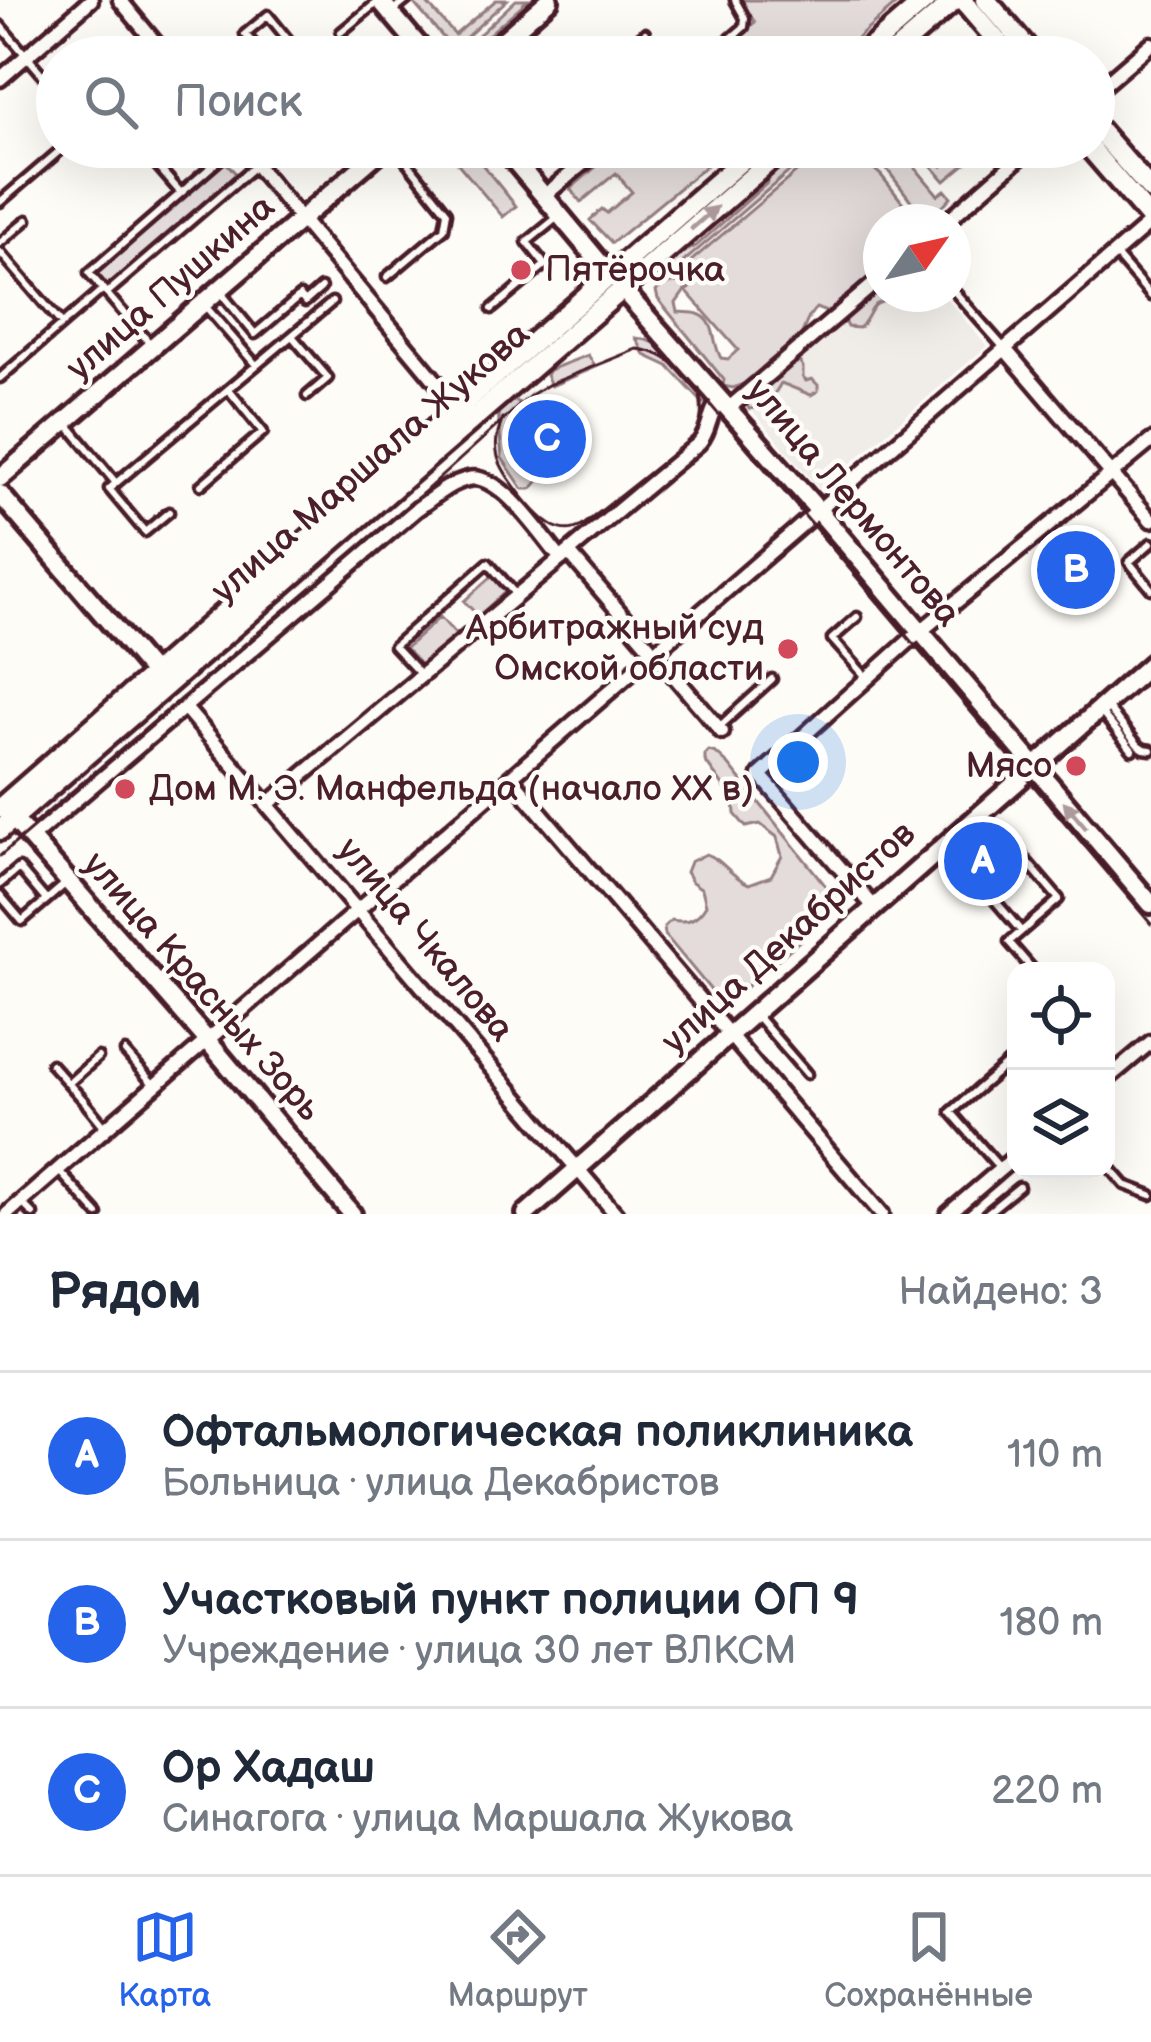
<!DOCTYPE html>
<html lang="ru">
<head>
<meta charset="utf-8">
<style>
  :root { --surface:#fff; --page:#f2f2f3; --text:#1f2937; --muted:#747a83; --line:#e0e1e3; --accent:#2563eb }
  body { margin:0; font-family:"Balsamiq Sans",sans-serif; background:var(--page); color:var(--text) }
  .controls { position:absolute; right:36px; bottom:36px; display:grid; overflow:hidden; border-radius:24px; box-shadow:0 12px 48px #0002 }
  .controls button { width:108px; height:108px; display:grid; place-items:center; padding:0; border:0; border-bottom:3px solid var(--line); background:var(--surface); color:var(--text); font:60px sans-serif }
  .compass { position:absolute; left:863px; top:204px; width:108px; height:108px; border-radius:50%; background:var(--surface); box-shadow:0 12px 48px #0002; rotate:56deg }
  .you { position:absolute; left:798px; top:762px; width:42px; height:42px; margin:-30px; border:9px solid #fff; border-radius:50%; background:#1a73e8; box-shadow:0 0 0 18px #1a73e833 }
  .badge { display:grid; place-items:center; width:78px; height:78px; border-radius:50%; background:var(--accent); color:#fff; font-size:39px; font-weight:700 }
  .pin { position:absolute; translate:-50% -50%; border:6px solid #fff; box-shadow:0 3px 12px #0006 }
  .list { margin:0; padding:0; list-style:none }
  h2 { display:flex; justify-content:space-between; align-items:center; height:156px; margin:0; padding:0 48px; font-size:51px }
  h2 small { font-size:39px; font-weight:400; color:var(--muted) }
  .list li { display:grid; grid-template-columns:78px 1fr auto; gap:36px; align-items:center; box-sizing:border-box; height:168px; padding:0 48px; border-top:3px solid var(--line) }
  .list b { display:block; font-size:45px; white-space:nowrap }
  .list p { margin:0; font-size:39px; white-space:nowrap; color:var(--muted) }
  .list em { font-size:39px; font-style:normal; color:var(--muted) }
  .icon { flex:none; width:66px; height:66px; fill:none; stroke:currentColor; stroke-width:2; stroke-linecap:round; stroke-linejoin:round }
  .map { position:relative; flex:none; width:1151px; height:1214px; overflow:hidden }
  .search { position:absolute; background:var(--surface); box-shadow:0 12px 48px #0002; left:36px; right:36px; top:36px; height:132px; display:flex; align-items:center; gap:30px; box-sizing:border-box; padding:0 42px; border-radius:66px; color:var(--muted); font-size:45px }
  .sheet { height:660px; background:var(--surface) }
  nav { display:flex; justify-content:space-around; align-items:center; box-sizing:border-box; height:168px; border-top:3px solid var(--line); background:var(--surface); font-size:33px; color:var(--muted) }
  nav a { display:grid; justify-items:center; gap:6px }
  nav .on { color:var(--accent) }
  .map>svg:first-child { display:block }
  .built { fill:#f0ece8 }
  .green { fill:#e3dcda; stroke:#967e82; stroke-width:3 }
  .lines { fill:none; stroke-linecap:round; stroke-linejoin:round }
  .lane-casing { stroke:#4a1f2b; stroke-width:15 }
  .street-casing { stroke:#4a1f2b; stroke-width:21 }
  .secondary-casing { stroke:#4a1f2b; stroke-width:26 }
  .primary-casing { stroke:#4a1f2b; stroke-width:27 }
  .lane { stroke:#fdfcf7; stroke-width:6 }
  .street { stroke:#fdfcf7; stroke-width:12 }
  .secondary { stroke:#fdfcf7; stroke-width:16 }
  .primary { stroke:#fdfcf7; stroke-width:18 }
  .tram { stroke:#4a1f2b; stroke-width:3 }
  .oneway { fill:#ac999b }
  .poi-dot { fill:#d1495b; stroke:#fdfcf7; stroke-width:4.5 }
  .labels { text-anchor:middle; dominant-baseline:central; stroke-width:9; stroke-linejoin:round; paint-order:stroke }
  .poi-label { font-size:36px; fill:#4a1f2b; stroke:#fdfcf7; text-anchor:start }
  .street-label { font-size:36px; fill:#4a1f2b; stroke:#fdfcf7 }
</style>
</head>
<body>
<div class="map">
<svg width="1151" height="1214" viewBox="0 0 1151 1214">
  <rect width="100%" height="100%" fill="#fdfcf7"/>
  <filter id="ink" filterUnits="userSpaceOnUse"><feTurbulence type="fractalNoise" baseFrequency=".00833" numOctaves="2"/><feDisplacementMap in="SourceGraphic" scale="24" xChannelSelector="R" yChannelSelector="G"/><feConvolveMatrix kernelMatrix="1 2 1 2 8 2 1 2 1" color-interpolation-filters="sRGB"/></filter>
  <g filter="url(#ink)">
    <path class="built" d="M881 287V294H943L987 346 820 490 745 402Z"/>
    <path class="green" d="M411 0H424L455 35 496 0H507L453 49Z
      M516 0H528L463 57 467 46Z
      M738 0H901L836 57H714L755 22Z
      M444 147H468L516 206 503 217Z
      M619 147H729L612 243 590 220 602 209 607 213 632 192 616 173 581 202 570 189Z
      M803 147H818L660 282 655 275 678 255 696 246 766 184 769 178Z
      M826 147H863L857 154 881 175 910 212 915 209 912 202 870 147H898L938 195 945 190 951 197 933 216H919L920 222H881V294H897C890 300 885 300 877 304 870 308 868 321 859 328L847 327 842 317 873 280 869 278C854 286 844 303 829 313L816 308C804 319 806 332 795 344 786 355 773 363 762 371L764 381 787 363 791 365 800 362 803 367V378L806 381 812 379 818 385V391L811 395 781 383C774 396 765 408 749 409L744 399 754 388 748 382 733 388 723 386 724 380 658 299 656 291 663 285 686 280 689 285 676 303 678 312C685 313 692 312 698 314 717 320 712 344 721 358L728 359 738 350 686 291 701 278 691 274V261Z
      M915 147H926L942 166 944 163 929 147H961L955 155 964 147H976L980 152 945 181Z
      M224 160 238 176 107 289 93 273Z
      M636 338C672 342 690 371 714 396L703 403 668 366 645 355Z
      M588 355 596 367 551 386 546 375 549 370Z
      M510 398 527 407C536 401 546 399 555 405L556 412 530 433C531 439 531 445 533 451 537 469 550 473 531 489H523L502 458 498 409Z
      M492 576 506 591 478 616 464 601Z
      M440 617 457 636 422 667 406 648Z
      M709 751 716 753 729 765 841 905 724 1006 665 935 664 927 671 920C688 923 697 920 706 905L702 889 692 882 686 872 690 862 706 854C724 860 728 875 749 884L771 876 782 856 777 837 760 824 746 827 735 814 734 801 705 761V755Z"/>
    <g class="lines">
      <g class="lane-casing">
        <path id="lane" d="M391 13 407 0
          M0 25 53 87
          M341 32 380 0
          M724 44 744 27 745 18 735 0
          M265 57 245 34 268 15 302 57
          M616 57 645 33
          M141 147 181 193
          M255 163 274 147
          M0 202 64 147
          M0 243 27 220
          M0 252 62 324
          M1115 254 1151 296
          M387 277 444 229 447 212 395 147
          M953 290 1005 349
          M107 293 256 165
          M221 293 255 334 300 296 305 302 321 288
          M206 307 256 365
          M492 309 545 265 527 242 559 216
          M292 336 328 378 307 396
          M153 347 89 273 234 147
          M0 378 102 290
          M68 425 116 483 109 489 145 532 169 512
          M116 483 332 302
          M201 485 263 432 228 389
          M1151 543 1129 562 1151 589
          M857 617 832 639 867 678
          M420 674 394 646 488 563 517 596
          M1107 707 1138 745 1144 749 1151 750
          M1100 711 1132 750
          M719 727 772 679
          M0 884 19 868 46 900
          M0 895 22 921 65 884
          M1021 931 986 890 1023 857 1059 899 1009 942 1034 971
          M757 1016 807 1074
          M125 1052 154 1085
          M51 1064 85 1102
          M69 1083 98 1057
          M87 1105 104 1126
          M1106 1163 1125 1185 1151 1195
          M999 1167 951 1112 1016 1056
          M60 1172 98 1214
          M21 1202 33 1214
          M986 1214 1019 1187"/>
      </g>
      <g class="street-casing">
        <path id="street" d="M120 0 167 57
          M709 57 723 46
          M0 79 91 0
          M1094 93 1151 44
          M241 147 463 414
          M544 196 603 147
          M946 222 1032 147
          M1005 349 1151 520
          M729 408 881 278
          M569 553 722 732
          M185 708 616 1214
          M511 778 882 1214
          M268 804 699 443C711 430 708 412 721 399
          M30 839 417 509C433 498 449 483 468 479 500 471 542 537 561 559
          M874 907 760 775 910 640 1151 441
          M1106 1080 1151 1042
          M7 1214 1151 222
          M948 1214 1016 1156"/>
      </g>
      <g class="secondary-casing">
        <path id="secondary" d="M380 0 428 57
          M484 57 549 0
          M503 147 610 275
          M622 289 818 510 1151 904
          M0 478 385 147
          M0 494 153 673
          M13 818 207 1040 352 1214
          M526 1214 1151 664"/>
      </g>
      <g class="primary-casing">
        <path id="primary" d="M962 0 1011 57
          M986 0 1035 57
          M860 57 926 0
          M889 57 955 0
          M1094 125 1151 190
          M1089 147 1151 219
          M0 808 757 147
          M0 830 786 147"/>
      </g>
      <use href="#lane" class="lane"/>
      <use href="#street" class="street"/>
      <use href="#secondary" class="secondary"/>
      <use href="#primary" class="primary"/>
      <path class="tram" d="M503 418C498 432 494 442 498 457 503 475 536 517 553 526 564 531 571 531 582 526L693 438C704 423 702 406 699 388
        M0 856 412 503 531 395 548 385 637 349C655 351 666 357 680 369L1151 924"/>
    </g>
    <defs><path id="oneway-solid" d="M-6-.8H1V-3.2L6.5 0L1 3.2V.8H-6Z" transform="scale(3)"/></defs>
    <g class="oneway">
      <use href="#oneway-solid" transform="translate(704 218) rotate(-41)"/>
      <use href="#oneway-solid" transform="translate(1075 815) rotate(-130)"/>
    </g>
  </g>
  <g class="poi-dot">
    <circle cx="521" cy="270" r="12"/>
    <circle cx="788" cy="649" r="12"/>
    <circle cx="1076" cy="766" r="12"/>
    <circle cx="125" cy="789" r="12"/>
  </g>
  <g class="labels">
    <g class="poi-label">
      <text x="545" y="270">Пятёрочка</text>
      <text x="764" y="628" text-anchor="end">Арбитражный суд<tspan x="764" dy="41">Омской области</tspan></text>
      <text x="1052" y="766" text-anchor="end">Мясо</text>
      <text x="149" y="789">Дом М. Э. Манфельда (начало XX в)</text>
    </g>
    <g class="street-label">
      <text transform="translate(171 288) rotate(-41)">улица Пушкина</text>
      <text transform="translate(371 463) rotate(-41)">улица Маршала Жукова</text>
      <text transform="translate(853 503) rotate(50)">улица Лермонтова</text>
      <text transform="translate(789 938) rotate(-42)">улица Декабристов</text>
      <text transform="translate(425 940) rotate(50)">улица Чкалова</text>
      <text transform="translate(202 987) rotate(49)">улица Красных Зорь</text>
    </g>
  </g>
</svg>
<div class="controls">
<button><svg class="icon" aria-label="locate" viewBox="0 0 24 24"><circle cx="12" cy="12" r="6"/><path d="M12 2v4M12 18v4M2 12h4M18 12h4"/></svg></button>
<button><svg class="icon" aria-label="layers" viewBox="0 0 24 24"><path d="M12 4l9 5-9 5-9-5zM3 14l9 5 9-5"/></svg></button>
</div>
<svg class="compass" viewBox="-18 -18 36 36"><path d="M0-13l5 13h-10z" fill="#e53935"/><path d="M0 13l5-13h-10z" fill="#747a83"/></svg>
<div class="you"></div>
<div class="pin badge" style="left:983px;top:861px">A</div>
<div class="pin badge" style="left:1076px;top:570px">B</div>
<div class="pin badge" style="left:547px;top:439px">C</div>
<div class="search"><svg class="icon" aria-label="search" viewBox="0 0 24 24"><circle cx="10" cy="10" r="6"/><path d="M15 15l6 6"/></svg>Поиск</div>
</div>
<section class="sheet">
<h2>Рядом<small>Найдено: 3</small></h2>
<ul class="list">
<li><span class="badge">A</span><div><b>Офтальмологическая поликлиника</b><p>Больница · улица Декабристов</p></div><em>110 m</em></li>
<li><span class="badge">B</span><div><b>Участковый пункт полиции ОП 9</b><p>Учреждение · улица 30 лет ВЛКСМ</p></div><em>180 m</em></li>
<li><span class="badge">C</span><div><b>Ор Хадаш</b><p>Синагога · улица Маршала Жукова</p></div><em>220 m</em></li>
</ul>
</section>
<nav>
<a class="on"><svg class="icon" aria-label="map" viewBox="0 0 24 24"><path d="M3 6l6-2 6 2 6-2v14l-6 2-6-2-6 2zM9 4v14M15 6v14"/></svg>Карта</a>
<a><svg class="icon" aria-label="directions" viewBox="0 0 24 24"><path d="M12 3l9 9-9 9-9-9zM9 14v-3h6M13 9l2 2-2 2"/></svg>Маршрут</a>
<a><svg class="icon" aria-label="saved" viewBox="0 0 24 24"><path d="M7 4h10v16l-5-4-5 4z"/></svg>Сохранённые</a>
</nav>
</body>
</html>
